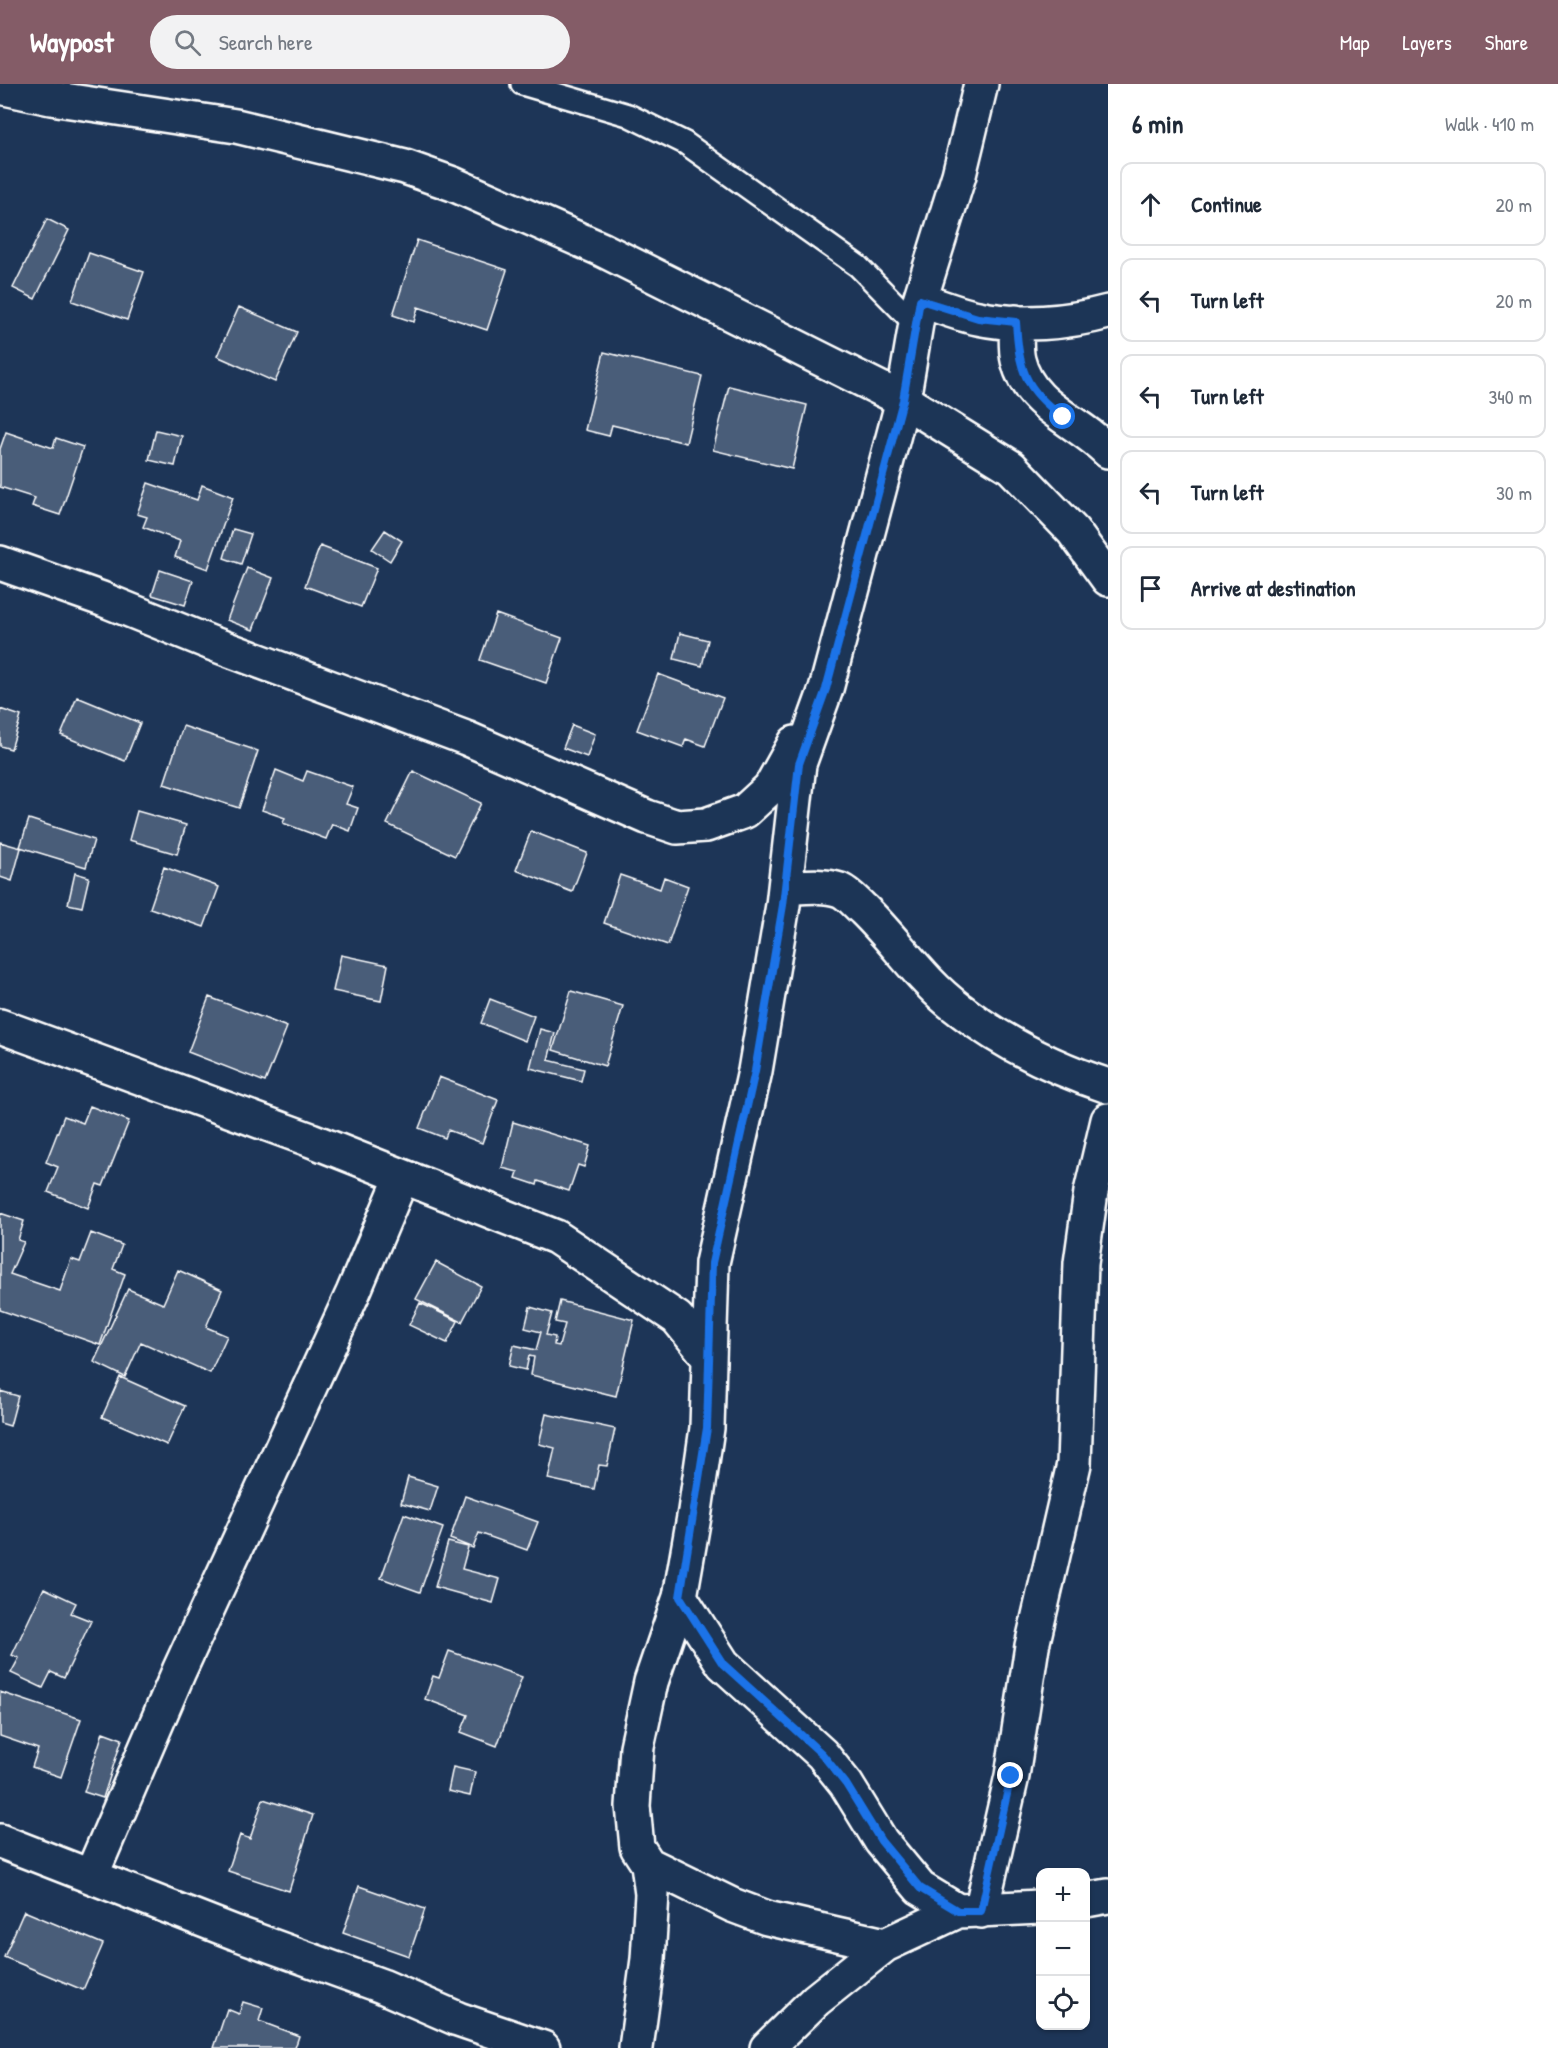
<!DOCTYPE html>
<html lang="en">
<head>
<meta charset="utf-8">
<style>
  :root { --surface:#fff; --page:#f2f2f3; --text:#1f2937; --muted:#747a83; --line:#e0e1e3; --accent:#845c67 }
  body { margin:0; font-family:"Patrick Hand",sans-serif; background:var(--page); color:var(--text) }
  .controls { position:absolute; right:18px; bottom:18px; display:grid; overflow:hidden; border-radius:12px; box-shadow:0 2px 4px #0004 }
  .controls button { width:54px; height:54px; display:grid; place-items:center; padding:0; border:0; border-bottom:2px solid var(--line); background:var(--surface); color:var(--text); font:30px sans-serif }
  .stop { position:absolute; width:18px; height:18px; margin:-14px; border:4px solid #1a73e8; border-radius:50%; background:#fff }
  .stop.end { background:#1a73e8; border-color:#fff; box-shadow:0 2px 6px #0008 }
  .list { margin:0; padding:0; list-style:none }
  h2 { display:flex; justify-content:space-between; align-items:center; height:78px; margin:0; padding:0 24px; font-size:26px }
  h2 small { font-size:20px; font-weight:400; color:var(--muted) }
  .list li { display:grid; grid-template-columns:39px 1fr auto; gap:18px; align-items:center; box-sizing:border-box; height:84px; margin:0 12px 12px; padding:0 12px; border:2px solid var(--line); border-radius:12px }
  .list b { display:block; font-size:22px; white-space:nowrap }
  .list em { font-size:20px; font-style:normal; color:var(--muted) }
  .icon { flex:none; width:33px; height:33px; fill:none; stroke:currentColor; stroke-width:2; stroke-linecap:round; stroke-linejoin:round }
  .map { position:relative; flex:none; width:1108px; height:1964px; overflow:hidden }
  header { display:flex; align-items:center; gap:36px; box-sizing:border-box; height:84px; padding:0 30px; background:var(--accent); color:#fff }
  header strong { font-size:28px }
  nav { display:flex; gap:33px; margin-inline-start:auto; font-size:21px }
  .search { width:420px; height:54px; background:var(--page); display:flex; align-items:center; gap:15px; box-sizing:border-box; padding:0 21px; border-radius:33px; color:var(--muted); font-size:22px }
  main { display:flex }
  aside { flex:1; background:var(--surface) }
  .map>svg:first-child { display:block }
  .building { fill:#4a5d79; stroke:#fff; stroke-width:1.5 }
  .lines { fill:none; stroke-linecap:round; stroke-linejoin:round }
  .service-casing { stroke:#fff; stroke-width:26 }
  .minor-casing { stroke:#fff; stroke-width:38 }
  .secondary-casing { stroke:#fff; stroke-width:38 }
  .service { stroke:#1d3557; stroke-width:21 }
  .minor { stroke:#1d3557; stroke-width:33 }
  .secondary { stroke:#1d3557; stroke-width:33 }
  .route { stroke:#1a73e8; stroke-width:8 }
</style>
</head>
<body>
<header>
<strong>Waypost</strong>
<div class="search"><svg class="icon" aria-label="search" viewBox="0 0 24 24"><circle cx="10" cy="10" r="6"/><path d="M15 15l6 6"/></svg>Search here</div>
<nav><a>Map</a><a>Layers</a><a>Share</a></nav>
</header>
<main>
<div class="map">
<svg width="1108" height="1964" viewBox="0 0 1108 1964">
  <rect width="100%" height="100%" fill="#1d3557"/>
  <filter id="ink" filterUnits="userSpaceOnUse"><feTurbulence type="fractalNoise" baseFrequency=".0167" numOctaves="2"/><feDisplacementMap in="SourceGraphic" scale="12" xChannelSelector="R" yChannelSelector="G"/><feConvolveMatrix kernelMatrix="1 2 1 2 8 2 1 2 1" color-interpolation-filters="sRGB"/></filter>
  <g filter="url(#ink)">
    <path class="building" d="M47 135 69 146 35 215 13 204Z
      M417 156 507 186 487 246 418 223 414 238 393 231Z
      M89 169 144 188 127 236 72 217Z
      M239 223 297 248 275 298 217 272Z
      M604 268 702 292 686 359 612 341 609 352 585 346Z
      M729 302 807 321 792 385 713 366Z
      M156 346 182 352 175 382 149 376Z
      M6 348 53 364 56 354 83 363 60 431 32 422 35 414 0 403V365Z
      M148 399 197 416 202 401 233 413 208 485 175 473 180 457 143 443 147 433 137 430Z
      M233 445 251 450 241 480 224 474Z
      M385 446 402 457 390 477 372 465Z
      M320 462 377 484 361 523 305 502Z
      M247 484 273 494 253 546 227 536Z
      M160 486 193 497 185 521 152 511Z
      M496 530 562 554 546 599 480 576Z
      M680 549 708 556 702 582 674 575Z
      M658 590 723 614 705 662 686 655 683 663 637 646Z
      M77 613 140 639 125 677 61 651Z
      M0 625 21 632 11 665 0 662Z
      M572 641 595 650 587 673 563 664Z
      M183 642 258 667 239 724 164 700Z
      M276 686 303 697 307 687 353 703 346 720 358 724 350 747 332 740 326 755 283 739 285 734 262 726Z
      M413 687 481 719 455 772 387 740Z
      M137 727 186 741 177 770 129 756Z
      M29 735 94 756 86 783 20 763Z
      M531 747 587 769 572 808 516 786Z
      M0 758 21 764 12 797 0 793Z
      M164 783 219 803 204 843 150 824Z
      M75 789 89 793 82 823 68 820Z
      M620 791 660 805 664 793 688 802 668 861 604 839Z
      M341 871 388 881 381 917 333 907Z
      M571 907 623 922 605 982 553 966Z
      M209 913 287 943 265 998 188 968Z
      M490 915 534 932 525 957 481 939Z
      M540 945 555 949 548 976 584 985 581 997 530 984Z
      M439 993 498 1016 482 1059 448 1046 445 1054 419 1044Z
      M90 1022 129 1037 103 1102 97 1100 88 1124 48 1108 58 1083 46 1078 64 1032 83 1039Z
      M513 1038 590 1062 584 1083 578 1081 569 1107 538 1097 537 1101 516 1094 518 1088 502 1084Z
      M0 1129 24 1137 18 1156 24 1158 10 1190 60 1207 71 1175 80 1178 91 1149 122 1161 113 1185 125 1190 100 1261 0 1226Z
      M436 1178 481 1202 462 1238 416 1215Z
      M178 1186 222 1206 206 1243 227 1252 210 1289 141 1258 125 1293 94 1278 128 1205 163 1220Z
      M560 1217 634 1236 616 1312 531 1291 534 1273 529 1272 526 1286 509 1282 514 1261 536 1266 541 1248 525 1244 530 1223 552 1229 546 1251 555 1253 554 1261 559 1262 565 1240 555 1238Z
      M420 1219 458 1237 447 1259 409 1241Z
      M120 1293 185 1322 167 1361 102 1333Z
      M0 1307 18 1312 10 1342 0 1339Z
      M546 1330 615 1345 607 1382 599 1381 594 1405 548 1395 555 1364 539 1360Z
      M408 1393 438 1402 430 1427 401 1419Z
      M465 1412 538 1438 527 1466 479 1449 473 1464 450 1455Z
      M404 1430 443 1444 420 1508 381 1494Z
      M448 1458 468 1463 462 1485 500 1495 493 1519 435 1503Z
      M44 1504 76 1519 71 1529 91 1537 64 1594 51 1588 43 1604 11 1589 19 1574 12 1571Z
      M449 1567 522 1593 497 1662 461 1648 468 1631 425 1615 433 1592 439 1594Z
      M0 1608 81 1635 61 1693 32 1683 38 1665 0 1652Z
      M103 1648 122 1655 103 1714 84 1708Z
      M453 1683 475 1688 470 1712 448 1707Z
      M263 1715 313 1731 289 1807 228 1787 240 1751 250 1755Z
      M359 1802 425 1825 409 1872 343 1849Z
      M24 1827 103 1860 83 1906 4 1873Z
      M243 1918 263 1924 259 1937 299 1952 295 1964H214L227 1925 239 1930Z"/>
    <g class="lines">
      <g class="service-casing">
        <path id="service" d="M522 0 628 31 685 59 858 182 916 241"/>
      </g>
      <g class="minor-casing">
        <path id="minor" d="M920 216C939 222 958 230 978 234 1020 243 1067 239 1108 228
          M1016 238C1017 250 1015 264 1018 276 1029 323 1078 336 1108 367
          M0 479 102 515 211 559 466 654 647 733 677 743 706 741 745 727 770 704 795 659
          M785 804C803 803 823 800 840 806 849 810 857 820 864 826 897 858 922 898 959 925 1004 960 1054 984 1108 1002
          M0 942 311 1056 556 1153 677 1234 708 1272
          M680 1513 723 1580 822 1670 846 1700 881 1757 920 1804 958 1827 1040 1823
          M0 1757 236 1849 382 1902 458 1935 543 1964
          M648 1780 732 1821 767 1834 885 1861 958 1827
          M91 1792 179 1587 353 1209 402 1093
          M1086 1816 1108 1812
          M981 1827 1012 1692 1032 1562 1074 1380 1081 1179 1091 1108 1108 1036
          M636 1964 648 1875 652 1810 648 1780 637 1763 633 1722 637 1663 651 1598 680 1513 695 1427 707 1344 712 1179 755 987 783 821 799 680 826 605 903 316 920 216 959 91 981 0
          M767 1964 816 1916 885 1861"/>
      </g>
      <g class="secondary-casing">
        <path id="secondary" d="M0 3 51 14 236 42 405 83 453 100 603 166 903 316 1011 383 1073 447 1108 495"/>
      </g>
      <use href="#service" class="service"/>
      <use href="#minor" class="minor"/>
      <use href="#secondary" class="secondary"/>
    </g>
  </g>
  <g class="lines" filter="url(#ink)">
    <path class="route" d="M1011 1692 981 1827H958L920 1804 881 1757 846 1700 822 1670 723 1580 680 1513 707 1344 712 1179 755 987 783 821 799 680 826 605 903 316 920 216 978 234 1016 238C1019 285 1024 305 1063 333"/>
  </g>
</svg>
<div class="controls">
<button>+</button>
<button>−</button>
<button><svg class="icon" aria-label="locate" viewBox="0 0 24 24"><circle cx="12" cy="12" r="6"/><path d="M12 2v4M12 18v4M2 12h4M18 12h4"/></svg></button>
</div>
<div class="stop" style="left:1063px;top:333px"></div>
<div class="stop end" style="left:1011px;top:1692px"></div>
</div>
<aside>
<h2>6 min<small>Walk · 410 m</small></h2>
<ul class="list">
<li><svg class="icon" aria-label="ahead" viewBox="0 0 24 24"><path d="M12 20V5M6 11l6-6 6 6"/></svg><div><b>Continue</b></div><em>20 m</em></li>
<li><svg class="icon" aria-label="left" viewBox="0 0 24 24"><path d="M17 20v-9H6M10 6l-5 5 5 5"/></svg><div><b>Turn left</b></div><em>20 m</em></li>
<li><svg class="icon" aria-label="left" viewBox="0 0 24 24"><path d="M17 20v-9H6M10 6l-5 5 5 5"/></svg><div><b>Turn left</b></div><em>340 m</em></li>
<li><svg class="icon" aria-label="left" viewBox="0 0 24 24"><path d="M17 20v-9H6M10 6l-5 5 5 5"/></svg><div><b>Turn left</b></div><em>30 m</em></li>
<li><svg class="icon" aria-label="arrive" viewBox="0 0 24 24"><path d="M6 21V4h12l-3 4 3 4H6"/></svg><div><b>Arrive at destination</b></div></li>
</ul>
</aside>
</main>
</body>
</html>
